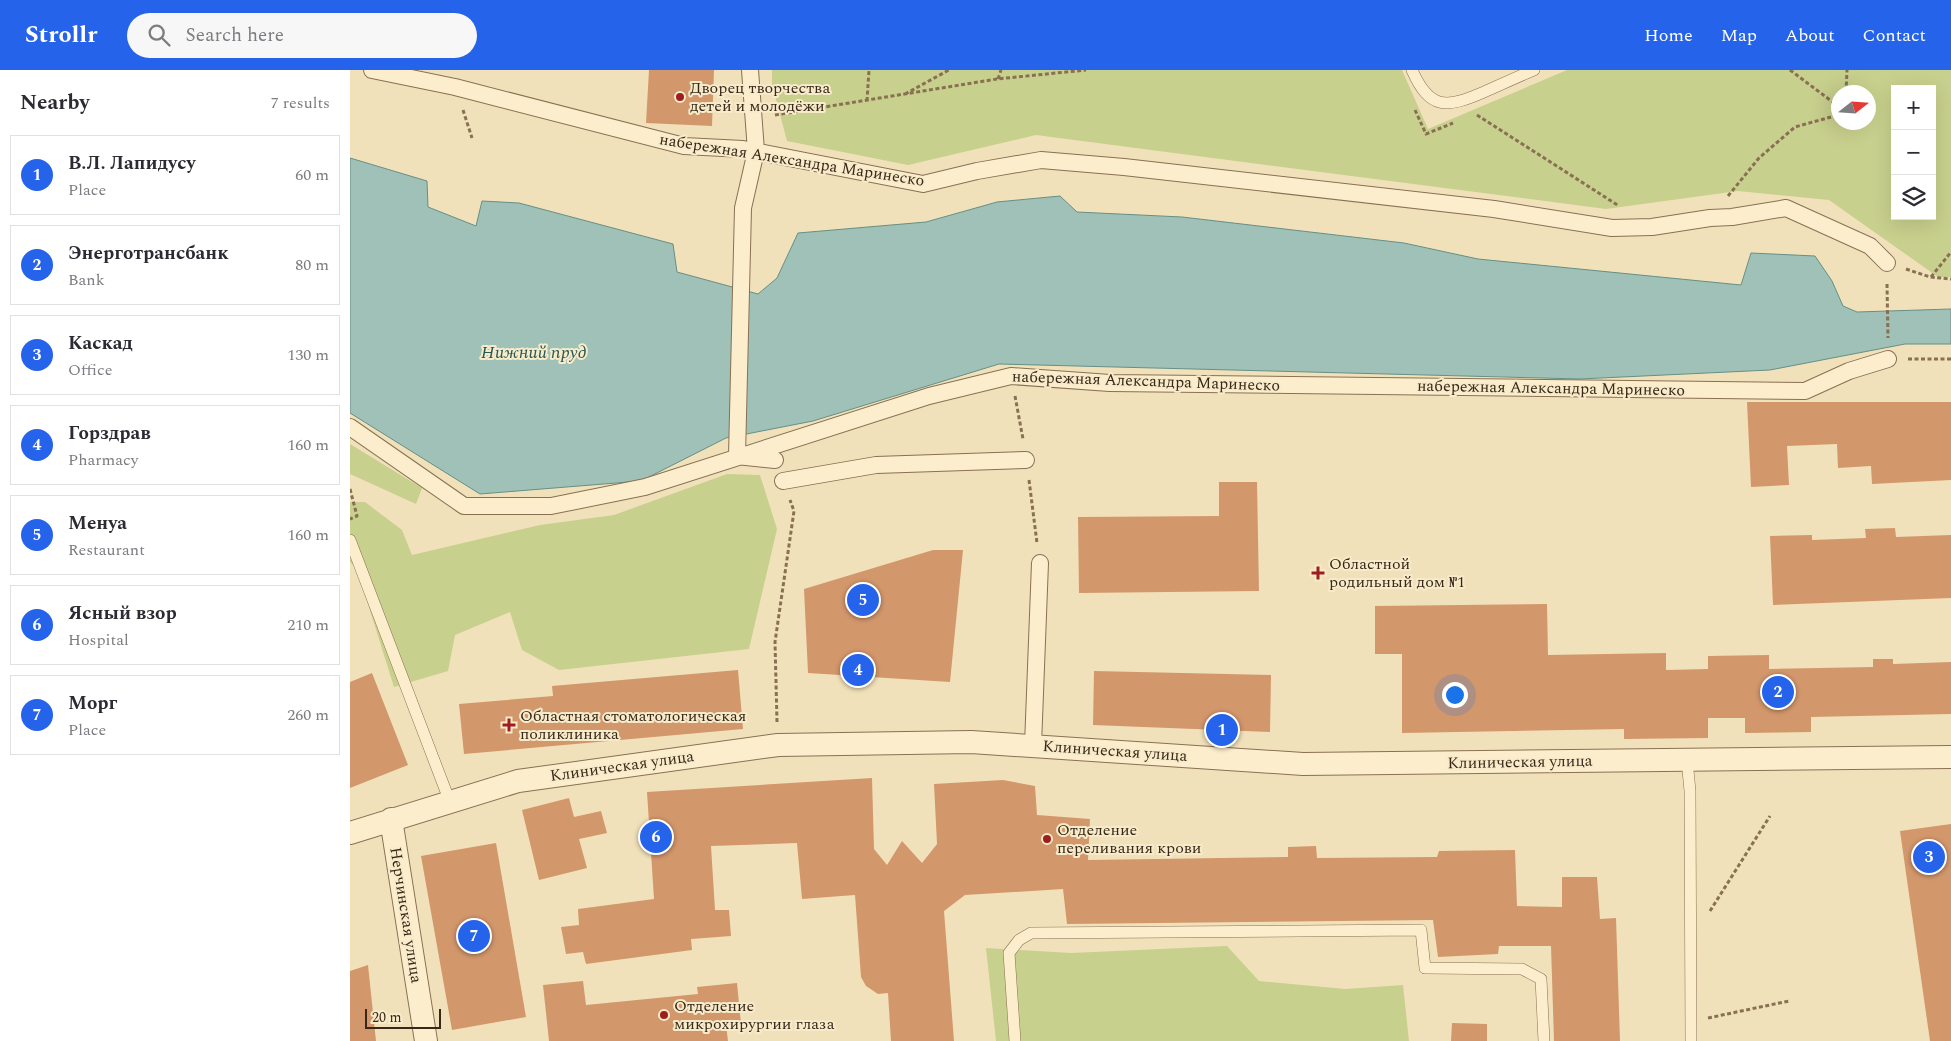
<!DOCTYPE html>
<html lang="en">
<head>
<meta charset="utf-8">
<style>
  :root { --surface:#fff; --page:#f7f7f7; --text:#2b2b33; --muted:#7c7c81; --line:#e1e1e2; --accent:#2563eb }
  body { margin:0; font-family:Spectral,serif; background:var(--page); color:var(--text) }
  .controls { position:absolute; right:15px; top:15px; display:grid; overflow:hidden; border-radius:0px; box-shadow:0 5px 20px #0002 }
  .controls button { width:45px; height:45px; display:grid; place-items:center; padding:0; border:0; border-bottom:1px solid var(--line); background:var(--surface); color:var(--text); font:25px sans-serif }
  .compass { position:absolute; left:1481px; top:15px; width:45px; height:45px; border-radius:50%; background:var(--surface); box-shadow:0 5px 20px #0002; rotate:73deg }
  .scale { position:absolute; left:15px; bottom:12px; width:76px; box-sizing:border-box; padding-left:5px; border:2px solid #372819; border-top:0; font-size:14px; line-height:18px; white-space:nowrap; color:#372819; -webkit-text-stroke:4px #f8ebca; paint-order:stroke }
  .you { position:absolute; left:1104px; top:624px; width:18px; height:18px; margin:-12px; border:4px solid #fff; border-radius:50%; background:#1a73e8; box-shadow:0 0 0 8px #1a73e833 }
  .badge { display:grid; place-items:center; width:32px; height:32px; border-radius:50%; background:var(--accent); color:#fff; font-size:16px; font-weight:700 }
  .pin { position:absolute; translate:-50% -50%; border:2px solid #fff; box-shadow:0 1px 5px #0006 }
  .list { margin:0; padding:0; list-style:none }
  h2 { display:flex; justify-content:space-between; align-items:center; height:65px; margin:0; padding:0 20px; font-size:21px }
  h2 small { font-size:16px; font-weight:400; color:var(--muted) }
  .list li { display:grid; grid-template-columns:32px 1fr auto; gap:15px; align-items:center; box-sizing:border-box; height:80px; margin:0 10px 10px; padding:0 10px; border:1px solid var(--line); border-radius:0px }
  .list b { display:block; font-size:19px; white-space:nowrap }
  .list p { margin:0; font-size:16px; white-space:nowrap; color:var(--muted) }
  .list em { font-size:16px; font-style:normal; color:var(--muted) }
  .icon { flex:none; width:28px; height:28px; fill:none; stroke:currentColor; stroke-width:2; stroke-linecap:round; stroke-linejoin:round }
  .map { position:relative; flex:none; width:1601px; height:971px; overflow:hidden }
  header { display:flex; align-items:center; gap:30px; box-sizing:border-box; height:70px; padding:0 25px; background:var(--accent); color:#fff }
  header strong { font-size:24px }
  nav { display:flex; gap:28px; margin-inline-start:auto; font-size:18px }
  .search { width:350px; height:45px; background:var(--page); display:flex; align-items:center; gap:12px; box-sizing:border-box; padding:0 18px; border-radius:28px; color:var(--muted); font-size:19px }
  main { display:flex }
  aside { flex:1; background:var(--surface) }
  .map>svg:first-child { display:block }
  .green { fill:#c8d08d; fill-rule:evenodd }
  .water { fill:#9fc1b7; stroke:#668f85 }
  .building { fill:#d3976c }
  .lines { fill:none; stroke-linecap:round; stroke-linejoin:round }
  .service-casing { stroke:#897053; stroke-width:12 }
  .pedestrian-casing { stroke:#897053; stroke-width:18 }
  .minor-casing { stroke:#897053; stroke-width:24 }
  .path { stroke:#897053; stroke-width:3; stroke-dasharray:4 2.5; stroke-linecap:butt }
  .service { stroke:#fceecd; stroke-width:11 }
  .pedestrian { stroke:#fceecd; stroke-width:16 }
  .minor { stroke:#fceecd; stroke-width:22 }
  .poi-dot { fill:#9e1e1f; stroke:#f8ebca; stroke-width:2 }
  .labels { text-anchor:middle; dominant-baseline:central; stroke-width:4; stroke-linejoin:round; paint-order:stroke }
  .poi-label { font-size:16px; fill:#372819; stroke:#f8ebca; text-anchor:start }
  .street-label { font-size:16px; fill:#372819; stroke:#f8ebca }
  .water-label { font-size:18px; font-style:italic; fill:#275855; stroke:#f8ebca }
</style>
</head>
<body>
<header>
<strong>Strollr</strong>
<div class="search"><svg class="icon" aria-label="search" viewBox="0 0 24 24"><circle cx="10" cy="10" r="6"/><path d="M15 15l6 6"/></svg>Search here</div>
<nav><a>Home</a><a>Map</a><a>About</a><a>Contact</a></nav>
</header>
<main>
<aside>
<h2>Nearby<small>7 results</small></h2>
<ul class="list">
<li><span class="badge">1</span><div><b>В.Л. Лапидусу</b><p>Place</p></div><em>60 m</em></li>
<li><span class="badge">2</span><div><b>Энерготрансбанк</b><p>Bank</p></div><em>80 m</em></li>
<li><span class="badge">3</span><div><b>Каскад</b><p>Office</p></div><em>130 m</em></li>
<li><span class="badge">4</span><div><b>Горздрав</b><p>Pharmacy</p></div><em>160 m</em></li>
<li><span class="badge">5</span><div><b>Менуа</b><p>Restaurant</p></div><em>160 m</em></li>
<li><span class="badge">6</span><div><b>Ясный взор</b><p>Hospital</p></div><em>210 m</em></li>
<li><span class="badge">7</span><div><b>Морг</b><p>Place</p></div><em>260 m</em></li>
</ul>
</aside>
<div class="map">
<svg width="1601" height="971" viewBox="0 0 1601 971">
  <rect width="100%" height="100%" fill="#f1e1ba"/>
  <path class="green" d="M422 0H1052L1078 59 1217 0H1601V207H1588L1479 130 1388 121 1256 139 686 65 558 95 437 71 422 14ZM1545 19H1582V146H1545ZM1518 22V52H1488V22Z
    M0 374 72 418 66 434 0 404Z
    M377 404 410 405 427 459 399 579 209 600 172 580 160 542 105 565 98 601 44 617 7 499 0 492V432H15L52 460 62 485 190 455 264 445Z
    M877 876 909 911 995 919 1053 915 1059 971H646L636 878 721 883Z"/>
  <path class="water" d="M0 88 77 111 78 137 126 156 132 131 169 133 323 174 327 202 408 224 427 208 448 163 576 152 647 132 710 126 727 142 832 147 1054 173 1128 189 1391 215 1401 183 1465 186 1482 211 1493 236 1507 242 1601 239V274H1555L1420 300 1230 309 649 294 463 351 376 368 291 411 130 424 0 343Z"/>
  <path class="building" d="M299 0H364L362 56 296 53Z
    M1397 332H1601V410L1522 414 1521 396 1488 398 1487 374 1437 376 1439 415 1401 417Z
    M869 412H907L909 521 729 523 728 447 869 446Z
    M1545 458 1546 467 1601 465V528L1423 535 1420 466 1462 465V470L1516 468 1515 459Z
    M583 480H613L600 612 458 603 454 519Z
    M1197 534 1198 585 1316 583V600L1358 599V586L1419 585V599L1523 597V589H1543V594L1601 592V644L1461 647V662L1395 663V648H1358V668L1274 669V659L1052 663V584H1025V536Z
    M388 600 393 659 114 684 109 634 203 626 202 616Z
    M744 601 921 605 920 662 743 655Z
    M22 603 58 695 0 718V612Z
    M522 708 524 779 537 795 552 771 572 793 587 774 584 714 653 710 685 716 687 745 740 749 738 790 938 787V777L966 776 967 788 1087 787 1089 781 1165 780 1167 836 1212 837V807H1247L1250 849 1266 848 1270 971H1204L1201 876H1149L1148 884 1088 887 1083 850 717 854 713 819 615 825 594 841 604 971H541L538 923 528 924 516 916 511 907 505 825 452 829 447 773 361 776 365 840H379L381 866 341 869 342 880 236 894 233 882 216 884 211 857 229 855 228 839 304 829 297 722Z
    M219 728 224 747 251 741 257 763 229 769 237 798 189 810 172 740Z
    M1601 754V971H1580L1550 761Z
    M146 773 176 947 102 960 71 786Z
    M18 895 26 971H0V901Z
    M233 911 236 935 348 924 347 917 387 913 391 954 376 955 378 971H199L193 915Z
    M1102 953 1137 954V971H1101Z"/>
  <g class="lines">
    <g class="service-casing">
      <path id="service" d="M1062 0C1080 41 1097 38 1134 22 1150 15 1167 7 1184 0
        M0 470 100 732
        M1337 690 1340 721 1341 971
        M665 971 659 883 669 870 681 863 1071 860 1075 898 1172 899 1191 909 1194 971"/>
    </g>
    <g class="pedestrian-casing">
      <path id="pedestrian" d="M22 0 105 17 334 76 393 79 573 114 627 101 691 90 774 97 1144 139 1262 158 1302 157 1360 148 1382 147 1436 138 1520 176 1537 193
        M400 0 406 81 393 138 387 386 425 390
        M0 357 114 436H201L295 417 579 326 661 306 760 313 1455 321 1499 301 1538 289
        M433 411 526 395 676 390
        M683 675 690 493"/>
    </g>
    <g class="minor-casing">
      <path id="minor" d="M41 749 76 971
        M0 763 168 711 428 675 621 672 953 694 1601 687"/>
    </g>
    <path class="path" d="M1440 0 1488 36
      M648 9 651 0
      M1496 22 1497 0
      M555 24 599 0
      M517 31 519 0
      M113 40 122 68
      M1065 40 1076 64 1103 53
      M425 45 647 9 736 0
      M1127 45 1269 136
      M1378 126 1409 88 1445 57 1488 45
      M1556 199 1580 207 1601 209
      M1581 207 1601 182
      M1537 214 1538 268
      M1558 289H1601
      M665 326 673 369
      M679 410 687 473
      M0 419 7 446 0 449
      M427 652 425 572 444 441 440 430
      M1360 841 1420 746
      M1358 948 1439 931"/>
    <use href="#service" class="service"/>
    <use href="#pedestrian" class="pedestrian"/>
    <use href="#minor" class="minor"/>
  </g>
  <g class="poi-dot">
    <circle cx="330" cy="27" r="5"/>
    <path d="M965.5 495.5h5v5h5v5h-5v5h-5v-5h-5v-5h5z"/>
    <path d="M156.5 647.5h5v5h5v5h-5v5h-5v-5h-5v-5h5z"/>
    <circle cx="697" cy="769" r="5"/>
    <circle cx="314" cy="945" r="5"/>
  </g>
  <g class="labels">
    <g class="poi-label">
      <text x="340" y="18">Дворец творчества<tspan x="340" dy="18">детей и молодёжи</tspan></text>
      <text x="979" y="494">Областной<tspan x="979" dy="18">родильный дом №1</tspan></text>
      <text x="170" y="646">Областная стоматологическая<tspan x="170" dy="18">поликлиника</tspan></text>
      <text x="707" y="760">Отделение<tspan x="707" dy="18">переливания крови</tspan></text>
      <text x="324" y="936">Отделение<tspan x="324" dy="18">микрохирургии глаза</tspan></text>
    </g>
    <g class="street-label">
      <text transform="translate(442 90) rotate(9)">набережная Александра Маринеско</text>
      <text transform="translate(796 311) rotate(2)">набережная Александра Маринеско</text>
      <text transform="translate(1201 318) rotate(1)">набережная Александра Маринеско</text>
      <text transform="translate(765 681) rotate(4)">Клиническая улица</text>
      <text transform="translate(1170 692) rotate(-1)">Клиническая улица</text>
      <text transform="translate(272 696) rotate(-8)">Клиническая улица</text>
      <text transform="translate(56 845) rotate(81)">Нерчинская улица</text>
    </g>
    <g class="water-label">
      <text x="184" y="282">Нижний пруд</text>
    </g>
  </g>
</svg>
<div class="controls">
<button>+</button>
<button>−</button>
<button><svg class="icon" aria-label="layers" viewBox="0 0 24 24"><path d="M12 4l9 5-9 5-9-5zM3 14l9 5 9-5"/></svg></button>
</div>
<svg class="compass" viewBox="-18 -18 36 36"><path d="M0-13l5 13h-10z" fill="#e53935"/><path d="M0 13l5-13h-10z" fill="#7c7c81"/></svg>
<div class="scale">20 m</div>
<div class="you"></div>
<div class="pin badge" style="left:872px;top:660px">1</div>
<div class="pin badge" style="left:1428px;top:622px">2</div>
<div class="pin badge" style="left:1579px;top:787px">3</div>
<div class="pin badge" style="left:508px;top:600px">4</div>
<div class="pin badge" style="left:513px;top:530px">5</div>
<div class="pin badge" style="left:306px;top:767px">6</div>
<div class="pin badge" style="left:124px;top:866px">7</div>
</div>
</main>
</body>
</html>
